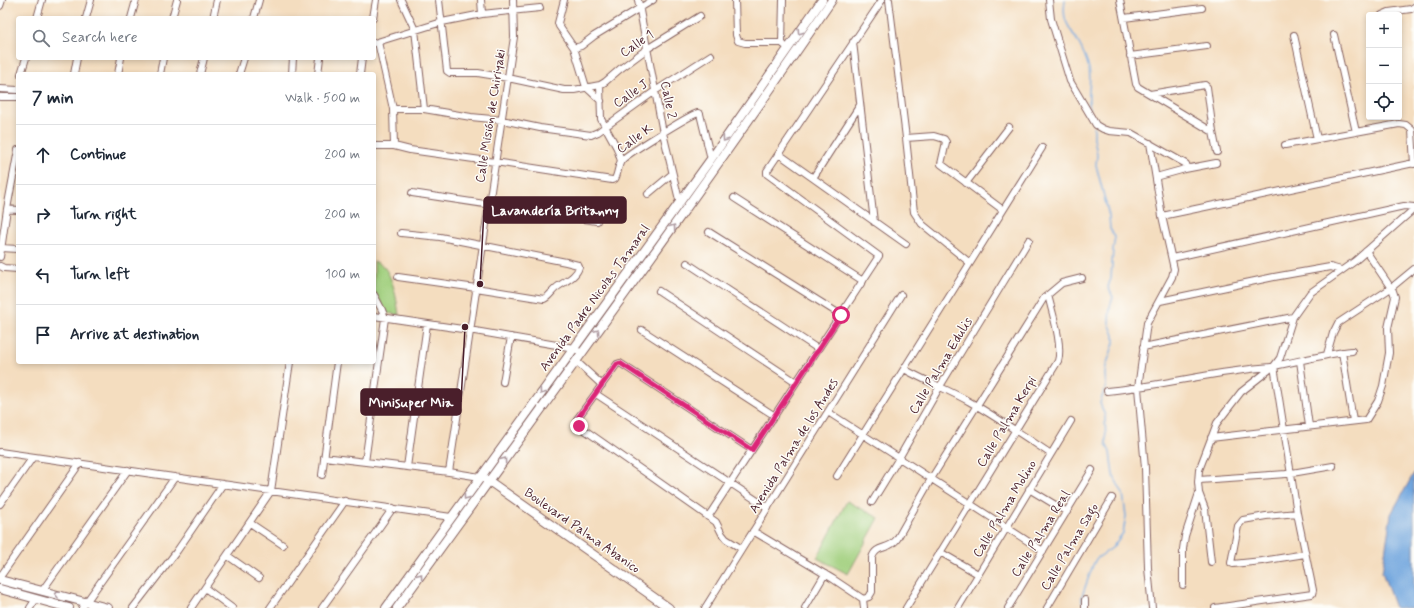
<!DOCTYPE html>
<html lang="en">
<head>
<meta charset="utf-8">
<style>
  :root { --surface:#fff; --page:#f2f2f3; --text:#1f2937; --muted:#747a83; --line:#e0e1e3 }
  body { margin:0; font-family:Mynerve,sans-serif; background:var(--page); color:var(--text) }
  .controls { position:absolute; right:12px; top:12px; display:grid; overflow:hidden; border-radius:4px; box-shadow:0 2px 6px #0003 }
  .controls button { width:36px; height:36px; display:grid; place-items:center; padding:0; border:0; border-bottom:1px solid var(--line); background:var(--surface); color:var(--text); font:20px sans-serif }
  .stop { position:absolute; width:12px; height:12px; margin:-9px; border:3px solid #db2777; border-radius:50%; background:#fff }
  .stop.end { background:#db2777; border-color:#fff; box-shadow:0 1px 4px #0008 }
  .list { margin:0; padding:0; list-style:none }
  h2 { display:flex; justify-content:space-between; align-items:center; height:52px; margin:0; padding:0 16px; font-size:17px }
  h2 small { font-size:13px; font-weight:400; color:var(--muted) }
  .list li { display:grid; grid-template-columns:26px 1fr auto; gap:12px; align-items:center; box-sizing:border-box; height:60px; padding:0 16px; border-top:1px solid var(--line) }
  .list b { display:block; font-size:15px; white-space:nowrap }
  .list em { font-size:13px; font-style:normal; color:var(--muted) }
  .icon { flex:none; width:22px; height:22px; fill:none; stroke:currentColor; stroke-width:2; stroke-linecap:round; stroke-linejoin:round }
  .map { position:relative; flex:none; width:1414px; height:608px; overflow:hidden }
  .search { position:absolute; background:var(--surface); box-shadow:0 2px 6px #0003; left:16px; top:16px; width:360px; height:44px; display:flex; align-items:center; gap:10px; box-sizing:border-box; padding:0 14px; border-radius:4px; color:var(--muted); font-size:15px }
  .panel { position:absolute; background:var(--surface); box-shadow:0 2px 6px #0003; left:16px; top:72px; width:360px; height:292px; border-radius:4px }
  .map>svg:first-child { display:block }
  .green { fill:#a0cf7d; stroke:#757754 }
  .water { fill:#71a6de; stroke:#5e6284 }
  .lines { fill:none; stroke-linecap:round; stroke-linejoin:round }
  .stream { stroke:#71a6de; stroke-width:1.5 }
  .minor-casing { stroke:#86625f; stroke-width:8 }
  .tertiary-casing { stroke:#86625f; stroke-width:10 }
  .minor { stroke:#fff; stroke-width:6 }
  .tertiary { stroke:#fff; stroke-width:8 }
  .oneway { stroke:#ae9aa0 }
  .route { stroke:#db2777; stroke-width:5 }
  .labels { text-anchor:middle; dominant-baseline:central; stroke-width:3; stroke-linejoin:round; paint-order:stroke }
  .street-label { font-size:13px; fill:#4a1f2b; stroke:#fdfcf7 }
  .leader { fill:none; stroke:#4a1f2b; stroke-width:1.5 }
  .callout-dot { fill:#4a1f2b; stroke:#fdfcf7; stroke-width:1.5 }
  .callout { fill:#4a1f2b; stroke:#4a1f2b; stroke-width:1.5 }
  .callout-label { font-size:14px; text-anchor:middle; font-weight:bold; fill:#fff }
</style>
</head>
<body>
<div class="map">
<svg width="1414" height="608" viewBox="0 0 1414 608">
  <rect width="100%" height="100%" fill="#fdfcf7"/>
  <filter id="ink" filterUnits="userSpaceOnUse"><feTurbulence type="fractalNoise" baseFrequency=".025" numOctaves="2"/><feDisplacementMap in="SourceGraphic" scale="8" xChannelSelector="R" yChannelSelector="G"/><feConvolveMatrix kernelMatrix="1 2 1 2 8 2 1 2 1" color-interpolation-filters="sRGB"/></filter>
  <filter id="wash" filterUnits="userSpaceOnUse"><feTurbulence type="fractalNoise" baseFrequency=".012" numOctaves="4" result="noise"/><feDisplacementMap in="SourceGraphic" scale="16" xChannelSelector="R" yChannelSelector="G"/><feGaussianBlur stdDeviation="0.9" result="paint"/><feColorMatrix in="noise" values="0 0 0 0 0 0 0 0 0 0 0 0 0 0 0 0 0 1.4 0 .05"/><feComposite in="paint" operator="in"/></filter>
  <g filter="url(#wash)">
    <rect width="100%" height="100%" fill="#f4ddbf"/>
    <path class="green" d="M374 261C376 262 380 264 383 266 393 276 397 300 399 315L387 313 374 291Z
      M847 501 879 518 848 574 817 558Z"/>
    <path class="water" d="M1414 473V608H1395L1382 572 1391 514Z"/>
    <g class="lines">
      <path class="stream" d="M1065 0C1062 20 1067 24 1077 40 1082 49 1087 59 1089 69 1092 82 1086 95 1090 109
        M1082 602V596L1093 565 1096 559 1112 548 1123 533 1126 516 1123 494 1113 475 1110 452 1106 444 1105 416 1100 403 1106 386 1105 374 1106 366 1114 343V335L1109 323 1110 307 1113 297 1108 287 1111 278 1113 250 1115 237 1110 229 1109 216 1096 165 1097 155 1094 138V127"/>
    </g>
  </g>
  <g filter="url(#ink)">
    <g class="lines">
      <g class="minor-casing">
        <path id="minor" d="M401 0 415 30 424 109
          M439 0 447 71 450 73H478L508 78 564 90H574L600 85 605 82 620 69 647 49 700 16
          M481 0 482 14
          M564 0 558 23 559 26 574 48 586 87 601 101
          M638 0 663 133 680 204
          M735 0 736 35 738 41 745 43H782
          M783 0 782 43 784 45
          M889 0 906 138 914 212 922 224 970 263
          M1049 0 1051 19 1070 81 1096 125 1103 129 1109 131 1131 133 1186 164 1187 167 1185 169 1156 177
          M1120 0 1136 84 1138 87 1213 132 1207 87 1205 85 1150 94
          M0 6 2 0
          M1382 15 1389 12 1411 9 1414 7
          M37 18 42 0
          M86 18 91 0
          M131 18 136 0
          M172 18 177 0
          M213 18 217 0
          M254 18 259 0
          M373 18 376 0
          M1124 18 1202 8
          M1294 35 1317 139
          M1334 35 1356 132
          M378 42 393 109 394 146
          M853 42 874 222
          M374 43 442 22 482 14 540 8
          M574 48 581 46 594 36 653 0
          M1130 56 1207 46
          M21 74 26 58
          M74 74 77 58
          M118 74 121 58
          M160 74 163 58
          M200 74 204 58
          M239 74 244 58
          M292 74 293 58
          M318 74 320 58
          M360 74 362 58
          M600 85 601 119 617 148 621 161
          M0 89 18 90
          M0 97H18
          M393 109H424L471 117 502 120 540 128 591 135 598 132 655 91 711 55
          M1213 132 1217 152
          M906 138 934 136 944 139 946 142 941 164 1003 210
          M1150 143 1162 216 1174 269 1172 277 1147 323 1138 388 1145 468 1148 568 1152 608
          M1285 145 1399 124 1406 125 1412 130 1414 164
          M374 146H394L410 150 495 162 612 180 615 179C618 174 618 166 621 161 625 155 690 115 698 113L700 114 711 159
          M779 154 906 244
          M1185 169 1216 163
          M813 178 860 105
          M966 183 1009 127
          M412 193 597 221
          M648 194 672 174
          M734 198 863 281
          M7 209 18 210
          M1162 216 1414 163
          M709 232 841 315
          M1 248 18 249
          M0 257 7 209 18 150
          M1172 258 1404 206 1414 207
          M687 263 818 349
          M0 266 4 268 18 269
          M398 277 476 288 544 299C549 297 551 292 556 288 563 282 576 278 579 267L578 265 566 262 440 237 401 233
          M659 291 796 382
          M1160 301 1274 277 1330 267 1341 270
          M374 316 469 330 574 348 577 350
          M642 330 775 416
          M1143 347 1293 317
          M1342 352 1353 421
          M1327 354 1333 333 1338 323 1391 288 1414 269
          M576 361 602 385
          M1300 361 1309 426
          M904 369C925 381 949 390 970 402 998 418 1024 436 1051 454
          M503 382 511 337
          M1107 391C1162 386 1215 371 1271 367
          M596 394 768 508
          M828 412 1043 551
          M1211 438 1366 420 1378 401 1383 386 1389 353 1388 328 1395 297 1393 291 1366 251
          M0 452 451 517
          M324 457 449 472 480 477
          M365 462 385 318 382 310 374 295
          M407 467 427 324
          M449 472 514 37 513 0
          M322 475 337 362
          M837 476 1042 148
          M1199 480 1286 474 1333 466
          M1029 489 1067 512
          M872 502 899 458 939 388 1029 240
          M0 504 33 457
          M1297 513 1266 516 1243 520 1238 526 1231 563 1233 564 1262 561 1305 554
          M708 517 879 256 767 174V171L882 0
          M250 523 283 545
          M753 531 833 579 863 599
          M742 549 726 539 722 534 716 522 579 426 577 423V419L617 364 620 363 752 450
          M940 552 978 574
          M228 556 259 578
          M1211 562 1205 509 1199 493 1198 482 1199 470 1217 423 1241 392 1274 366 1280 358 1293 317 1310 293 1355 261 1414 209
          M0 577 80 463
          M1183 585V549L1185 536 1199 493
          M205 588 232 608
          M42 591 128 470
          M863 599 869 597 872 592V558C876 544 889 551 897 539L931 479 1044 298 1062 283 1082 278
          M863 599 864 608
          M30 608 36 599
          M82 608 175 477
          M133 608 177 551 223 484
          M191 608 271 491 290 362
          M270 608 345 501
          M322 608 393 508
          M705 608 901 295
          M805 608 825 574
          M906 608 1058 361C1063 345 1052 312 1048 295
          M958 608 1071 421
          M1008 608 1092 470
          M1047 608 1112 498
          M1085 608V600
          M1215 608 1312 594 1313 590 1297 513 1274 366C1300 361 1326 354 1352 351"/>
      </g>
      <g class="tertiary-casing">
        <path id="tertiary" d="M485 479 489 481 669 608
          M0 580 108 608
          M0 589 69 608
          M386 608 711 159 822 0
          M397 608C543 406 691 206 832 0"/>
      </g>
      <use href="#minor" class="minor"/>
      <use href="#tertiary" class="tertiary"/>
    </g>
    <defs><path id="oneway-chevron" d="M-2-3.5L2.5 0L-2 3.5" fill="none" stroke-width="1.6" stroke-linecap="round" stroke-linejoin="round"/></defs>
    <g class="oneway">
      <use href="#oneway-chevron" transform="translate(800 32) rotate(124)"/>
      <use href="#oneway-chevron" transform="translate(725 139) rotate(125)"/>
      <use href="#oneway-chevron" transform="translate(673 227) rotate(-54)"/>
      <use href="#oneway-chevron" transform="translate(597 332) rotate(-54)"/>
      <use href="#oneway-chevron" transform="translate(542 392) rotate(126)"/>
      <use href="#oneway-chevron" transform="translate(504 460) rotate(-54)"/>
      <use href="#oneway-chevron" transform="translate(466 497) rotate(126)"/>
      <use href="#oneway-chevron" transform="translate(420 576) rotate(-54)"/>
      <use href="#oneway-chevron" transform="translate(57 594) rotate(-166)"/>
    </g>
  </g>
  <g class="lines" filter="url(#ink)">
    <path class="route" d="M579 426 577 423V419L617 364 620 363 752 450 841 315"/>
  </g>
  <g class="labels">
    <g class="street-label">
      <text transform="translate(637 44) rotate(-35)">Calle 1</text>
      <text transform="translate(631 94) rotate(-35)">Calle J</text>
      <text transform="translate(668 100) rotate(79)">Calle 2</text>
      <text transform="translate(491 116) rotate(-81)">Calle Misión de Chiriyaki</text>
      <text transform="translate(635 139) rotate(-36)">Calle K</text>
      <text transform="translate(595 298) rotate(-54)">Avenida Padre Nicolas Tamaral</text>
      <text transform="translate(941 366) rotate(-59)">Calle Palma Edulis</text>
      <text transform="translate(1007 422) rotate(-59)">Calle Palma Kerpi</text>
      <text transform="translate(794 446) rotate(-58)">Avenida Palma de los Andes</text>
      <text transform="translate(1005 509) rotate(-59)">Calle Palma Molino</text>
      <text transform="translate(582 531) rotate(35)">Boulevard Palma Abanico</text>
      <text transform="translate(1041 534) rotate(-58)">Calle Palma Real</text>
      <text transform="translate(1070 547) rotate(-59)">Calle Palma Sago</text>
    </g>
  </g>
  <path class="leader" d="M480 284L484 210M465 327L461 402"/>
  <g class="callout-dot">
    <circle cx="480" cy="284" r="4"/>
    <circle cx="465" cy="327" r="4"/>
  </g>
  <g class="callout">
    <rect x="484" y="197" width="142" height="26" rx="4"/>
    <rect x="361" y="389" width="100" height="26" rx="4"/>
  </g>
  <g class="callout-label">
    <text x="555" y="215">Lavandería Britanny</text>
    <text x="411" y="407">Minisuper Mia</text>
  </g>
</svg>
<div class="controls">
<button>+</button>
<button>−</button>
<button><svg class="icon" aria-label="locate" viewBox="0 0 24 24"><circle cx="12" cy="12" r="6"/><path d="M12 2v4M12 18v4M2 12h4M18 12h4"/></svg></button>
</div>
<div class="stop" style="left:841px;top:315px"></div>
<div class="stop end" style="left:579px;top:426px"></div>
<div class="search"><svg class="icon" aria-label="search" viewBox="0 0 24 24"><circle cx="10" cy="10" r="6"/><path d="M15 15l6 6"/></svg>Search here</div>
<section class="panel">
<h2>7 min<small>Walk · 500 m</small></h2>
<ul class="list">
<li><svg class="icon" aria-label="ahead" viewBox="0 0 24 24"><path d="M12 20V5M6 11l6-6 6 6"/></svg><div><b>Continue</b></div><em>200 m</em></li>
<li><svg class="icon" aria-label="right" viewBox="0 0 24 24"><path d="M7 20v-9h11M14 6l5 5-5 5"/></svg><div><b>Turn right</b></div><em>200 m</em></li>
<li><svg class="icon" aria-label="left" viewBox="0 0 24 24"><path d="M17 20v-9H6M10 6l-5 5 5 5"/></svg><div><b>Turn left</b></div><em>100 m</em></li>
<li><svg class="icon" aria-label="arrive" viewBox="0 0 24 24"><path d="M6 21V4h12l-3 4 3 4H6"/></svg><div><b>Arrive at destination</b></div></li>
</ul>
</section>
</div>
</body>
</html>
